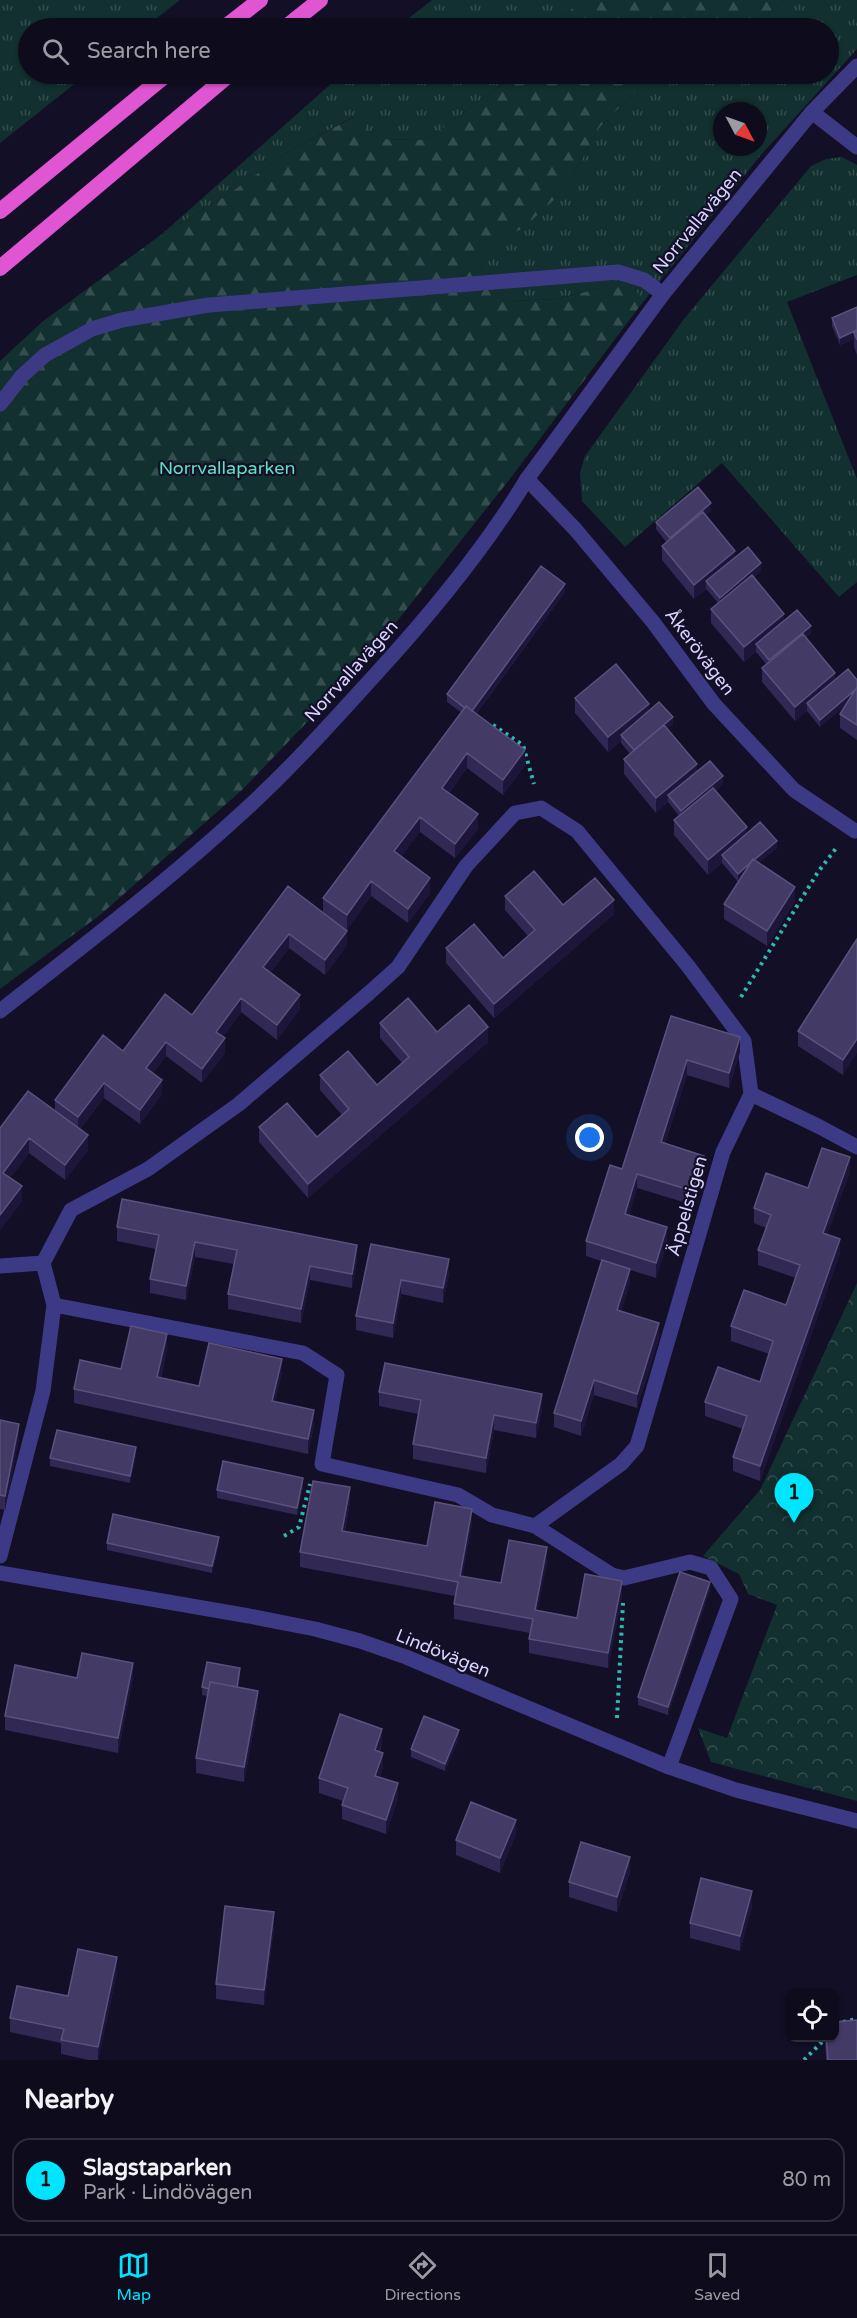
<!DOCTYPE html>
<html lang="en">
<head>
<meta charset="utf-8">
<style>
  :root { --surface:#0e0b1c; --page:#1c1929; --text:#f1f3f6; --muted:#9b9ba3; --line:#2e2b3b; --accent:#00e5ff }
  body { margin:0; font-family:"Varela Round",sans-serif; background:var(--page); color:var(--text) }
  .controls { position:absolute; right:18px; bottom:18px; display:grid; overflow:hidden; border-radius:12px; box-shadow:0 2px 4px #0004 }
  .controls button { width:54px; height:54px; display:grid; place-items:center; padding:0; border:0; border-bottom:2px solid var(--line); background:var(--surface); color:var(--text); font:30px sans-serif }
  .compass { position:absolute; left:713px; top:102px; width:54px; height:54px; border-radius:50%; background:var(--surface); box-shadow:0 2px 4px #0004; rotate:131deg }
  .you { position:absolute; left:590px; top:1138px; width:21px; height:21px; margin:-15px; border:4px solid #fff; border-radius:50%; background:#1a73e8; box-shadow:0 0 0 9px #1a73e833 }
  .badge { display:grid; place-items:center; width:39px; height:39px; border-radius:50%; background:var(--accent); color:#111; font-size:20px; font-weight:700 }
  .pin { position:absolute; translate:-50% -50px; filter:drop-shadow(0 2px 3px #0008) }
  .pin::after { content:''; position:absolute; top:32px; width:21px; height:18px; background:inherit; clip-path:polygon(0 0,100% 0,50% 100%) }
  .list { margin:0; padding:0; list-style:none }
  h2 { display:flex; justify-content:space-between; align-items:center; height:78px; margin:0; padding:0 24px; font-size:26px }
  h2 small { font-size:20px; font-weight:400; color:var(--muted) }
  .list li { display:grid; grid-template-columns:39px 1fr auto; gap:18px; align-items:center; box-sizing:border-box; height:84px; margin:0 12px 12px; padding:0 12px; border:2px solid var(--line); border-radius:18px }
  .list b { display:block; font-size:22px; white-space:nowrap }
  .list p { margin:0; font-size:20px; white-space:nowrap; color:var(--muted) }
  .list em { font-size:20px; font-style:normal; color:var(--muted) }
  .icon { flex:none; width:33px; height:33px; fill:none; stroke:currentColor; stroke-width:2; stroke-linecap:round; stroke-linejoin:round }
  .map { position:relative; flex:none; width:857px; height:2060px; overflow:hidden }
  .search { position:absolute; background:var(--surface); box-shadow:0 2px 4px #0004; left:18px; right:18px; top:18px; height:66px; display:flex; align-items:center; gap:15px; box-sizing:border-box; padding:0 21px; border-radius:33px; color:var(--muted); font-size:22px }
  .sheet { height:174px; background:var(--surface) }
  nav { display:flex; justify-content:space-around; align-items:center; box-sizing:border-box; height:84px; border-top:2px solid var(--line); background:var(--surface); font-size:16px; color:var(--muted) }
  nav a { display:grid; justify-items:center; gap:3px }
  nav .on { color:var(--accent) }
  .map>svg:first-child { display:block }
  .grass { fill:url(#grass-tufts); fill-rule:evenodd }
  .forest { fill:url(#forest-firs) }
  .park { fill:url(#park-crowns) }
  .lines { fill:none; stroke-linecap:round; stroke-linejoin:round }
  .path { stroke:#2fb8b0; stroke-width:4; stroke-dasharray:3 4.5; stroke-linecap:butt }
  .service { stroke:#3d3a85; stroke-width:15 }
  .minor { stroke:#3d3a85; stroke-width:15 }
  .tertiary { stroke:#3d3a85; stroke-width:15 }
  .trunk { stroke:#e055d1; stroke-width:16 }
  .wall { fill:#312854 }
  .shaded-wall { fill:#1d163a }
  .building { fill:#433a66; stroke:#5a527e; stroke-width:1.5 }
  .labels { text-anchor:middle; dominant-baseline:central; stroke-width:4.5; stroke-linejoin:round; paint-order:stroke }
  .street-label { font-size:18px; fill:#d9d4ff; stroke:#130f26 }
  .park-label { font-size:18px; fill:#5fe0c0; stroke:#130f26 }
</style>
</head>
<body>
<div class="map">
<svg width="857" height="2060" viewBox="0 0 857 2060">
  <defs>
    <pattern id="grass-tufts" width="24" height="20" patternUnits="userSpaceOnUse" patternTransform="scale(1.5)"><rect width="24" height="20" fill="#12302f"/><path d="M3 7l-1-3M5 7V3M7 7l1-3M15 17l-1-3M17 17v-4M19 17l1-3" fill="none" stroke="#344d4e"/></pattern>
    <pattern id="forest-firs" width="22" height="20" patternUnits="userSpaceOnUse" patternTransform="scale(1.5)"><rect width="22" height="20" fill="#12302f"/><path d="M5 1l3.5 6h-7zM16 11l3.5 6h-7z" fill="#344d4e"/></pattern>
    <pattern id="park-crowns" width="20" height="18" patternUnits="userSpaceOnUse" patternTransform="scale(1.5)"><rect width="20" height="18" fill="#12302f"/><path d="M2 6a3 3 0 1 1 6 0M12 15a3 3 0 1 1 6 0" fill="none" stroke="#344d4e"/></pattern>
  </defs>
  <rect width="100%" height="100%" fill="#130f26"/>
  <path class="grass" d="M0 0H180L144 28H28V74H87L0 143Z
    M432 0H580L554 28H396Z
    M785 0H857V49L760 156 640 306 636 287H605L557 299 510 301 489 284 478 263 496 239 522 229 574 173 599 128 653 74H828V28H751ZM722 111H758V147H722Z
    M342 74H512L503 83 427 140 379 139 353 117 291 150 227 195 162 234Z
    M842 157 857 165V275L787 302 857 479V582L839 597 722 463 625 547 582 501 580 473 585 456 684 319 811 166 826 159Z"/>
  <path class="forest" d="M580 0H785L751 28H554Z
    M512 74H653L599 128 574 173 557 197 522 229 496 240 478 263 489 284 510 301 557 299 605 287H636L640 306 509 480 375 649 312 717 242 790 100 915 0 989V361L42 322 162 234 227 195 291 150 354 117 379 139 427 140 503 83Z"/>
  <path class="park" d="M857 1283V1801L711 1762 698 1728 727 1738 777 1605 748 1594 739 1574 703 1556 760 1490Z"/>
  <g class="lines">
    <path class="path" d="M493 725 523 745 534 784
      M741 997 818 872 837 847
      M284 1536 299 1527 310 1484
      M617 1718 623 1603
      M843 2022 857 2019
      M804 2060 826 2038"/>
    <path class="service" d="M43 1263 71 1210 148 1169 239 1104 369 993 398 967 466 866 515 813 541 808 577 831 688 966 744 1041 751 1094
      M0 1266 43 1263 54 1305 43 1391 0 1556
      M54 1305 303 1353 337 1375 322 1464 458 1495 492 1515 535 1526 612 1575 624 1578 690 1562 711 1568 731 1599 669 1767
      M535 1526 621 1464 637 1446 723 1152 751 1094 818 1126 857 1147"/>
    <path class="minor" d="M812 112 857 147
      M0 404 22 376 45 355 92 329 122 320 209 305 618 272 644 280 663 294
      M527 479 575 529 653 622 714 704 794 790 855 831
      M0 1573 249 1616 315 1629 360 1641 406 1657 669 1767 736 1790 857 1821"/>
    <path class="tertiary" d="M0 1011C83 946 167 882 245 810 291 768 333 721 374 676 430 615 484 550 527 479L663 294 812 112 857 66"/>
    <path class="trunk" d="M224 28 260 0
      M285 28 320 0
      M0 211 167 74
      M0 268 230 74"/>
  </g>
  <path class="wall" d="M857 307V355L854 347V339L840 345 832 326V318Z
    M711 511 705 515 735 558 761 571 754 577 784 620 811 634 806 637 835 680H857V740L840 728V714L845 706 820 727 807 711 795 721 762 682V668L766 664 756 652 744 662 711 623V609L718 603 707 590 706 589 694 599 662 560V546L666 542 656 529V522Z
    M565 592 476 714 525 765 503 795 467 768 449 793 478 829 455 858 420 832 401 856 430 893 408 923 371 896 347 930 323 912V898L462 713 447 702V694Z
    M575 698 649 711 673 724 667 729 697 772 723 784 716 790 747 834 777 848 759 863 795 901 767 946 724 919V904L739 880 738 882 722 863 708 875 674 835V820L679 816 668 802 656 813 624 774V759L630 754 621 743V741L608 752 575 713Z
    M288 886 347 945 325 975 289 948 270 973 300 1009 277 1040 241 1012 223 1037 225 1053 202 1083 166 1056 153 1073 162 1094 140 1124 104 1098 80 1129 88 1150 65 1180 29 1153 10 1178 22 1201 0 1230V1128L55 1111V1100L123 1051 192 1015Z
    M505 896 614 914 494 1018 446 963V948L503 958 528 936 505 910Z
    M857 939 843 1075 798 1046V1031Z
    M671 1016 740 1052 729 1088 687 1075 665 1144 704 1171 693 1205 637 1188 629 1215 667 1242 656 1278 630 1270V1283L621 1311 659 1338 637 1408 594 1395 581 1436 554 1427V1413L601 1261 586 1256V1241L622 1169Z
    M380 1023 488 1042 308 1198 259 1142V1127L317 1137 342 1115 320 1090V1075L377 1085 402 1063 380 1038Z
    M850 1172 827 1234 840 1253 760 1481 733 1471V1457L743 1429 705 1416V1402L760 1382 769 1354 731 1341V1326L786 1305 796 1278 758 1265V1250L766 1228 754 1223V1208Z
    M117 1227 357 1260 352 1288 310 1280 301 1323 228 1309V1294L234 1264 195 1257 186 1300 150 1293V1279L156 1249 117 1241Z
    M371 1244 449 1274 443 1303 401 1294 393 1338 356 1330V1316Z
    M167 1348 161 1378 199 1386 282 1373 275 1402 314 1425 308 1454 74 1403V1389L121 1369Z
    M379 1392 542 1409 536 1438 494 1430 486 1473 413 1459V1444L418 1414 379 1406Z
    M0 1420 19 1438 5 1510 0 1509Z
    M136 1455 130 1483 50 1466V1458Z
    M303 1486 297 1515 217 1498V1490Z
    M350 1502 345 1531 427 1546 472 1524 462 1576 501 1583 547 1562 537 1611 577 1618 622 1596 608 1668 529 1653V1639L530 1633 454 1619V1604L455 1596 300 1567V1552Z
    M107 1543 219 1544 212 1573 107 1550Z
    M710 1590 668 1715 638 1705V1697Z
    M240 1676 238 1687 258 1706 244 1782 196 1773V1758L208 1696 202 1695V1687Z
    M77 1678H133L118 1753 5 1730V1716Z
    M459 1738 445 1771 411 1757V1749Z
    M382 1743 380 1752 383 1767 380 1777 398 1798 386 1834 342 1819V1805L343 1801 319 1793V1778Z
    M516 1834 500 1873 456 1855V1840Z
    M630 1872 617 1912 569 1897V1882Z
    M752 1906 740 1951 690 1938V1923Z
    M274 1927 264 2005 216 1999V1984Z
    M117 1972 98 2060H89L61 2054V2043L10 2032V2018L68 1996Z
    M825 2037H834L857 2060H826Z"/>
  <path class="shaded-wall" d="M857 330V338L854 333V339L840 345V338Z
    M711 503V511L670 546V538Z
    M735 551V565L706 581V589L694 599V585Z
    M761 563V571L720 605V598Z
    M565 584V592L471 720V712Z
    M784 614V628L756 644V652L744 662V647Z
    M811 626V634L769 668V660Z
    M835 673V687L807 703V711L795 721V707Z
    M857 688V696L820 727V720Z
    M649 704V719L621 735V741L608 752V737Z
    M673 717V724L634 758V750Z
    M525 750V765L503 795V780Z
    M467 753V768L442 802V788Z
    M697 764V779L668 795V802L656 813V798Z
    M723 776V784L681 819V811Z
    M478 814V829L455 858V844Z
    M420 817V832L394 866V851Z
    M747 827V842L722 855V863L708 875V860Z
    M777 841V848L738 882V874Z
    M430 878V893L408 923V909Z
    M371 881V896L347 930V915Z
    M795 887V901L767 946V931Z
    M614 900V914L494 1018V1004Z
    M347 931V945L325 975V960Z
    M289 934V948L263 982V967Z
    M300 995V1009L277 1040V1025Z
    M241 998V1012L216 1047V1032Z
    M488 1027V1042L308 1198V1184Z
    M740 1037V1052L729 1088V1073Z
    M225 1038V1053L202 1083V1069Z
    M857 1039V1053L843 1075V1060Z
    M166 1042V1056L146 1082V1068Z
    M687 1060V1075L661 1157V1142Z
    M162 1080V1094L140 1124V1110Z
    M104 1083V1098L78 1131V1117Z
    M88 1135V1150L65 1180V1165Z
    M29 1138V1153L3 1187V1173Z
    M704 1156V1171L693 1205V1191Z
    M850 1157V1172L823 1247V1233Z
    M637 1174V1188L625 1229V1214Z
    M22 1186V1201L0 1230V1215Z
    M667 1227V1242L656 1278V1263Z
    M840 1239V1253L760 1481V1466Z
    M195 1242V1257L186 1300V1286Z
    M357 1245V1260L352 1288V1274Z
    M449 1259V1274L443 1303V1288Z
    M310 1266V1280L301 1323V1309Z
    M630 1269V1283L617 1325V1310Z
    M401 1280V1294L393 1338V1323Z
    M659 1323V1338L637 1408V1394Z
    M167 1334V1348L157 1392V1377Z
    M282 1359V1373L272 1416V1401Z
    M594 1380V1395L581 1436V1421Z
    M542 1394V1409L536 1438V1423Z
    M314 1410V1425L308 1454V1439Z
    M494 1415V1430L486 1473V1458Z
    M19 1424V1438L5 1510V1496Z
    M136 1447V1455L130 1483V1476Z
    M303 1478V1486L297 1515V1508Z
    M350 1487V1502L342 1545V1531Z
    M472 1509V1524L460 1591V1576Z
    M219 1537V1544L212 1573V1566Z
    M547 1547V1562L535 1625V1610Z
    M622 1581V1596L608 1668V1653Z
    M710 1582V1590L668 1715V1707Z
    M133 1663V1678L118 1753V1738Z
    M240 1668V1676L236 1702V1694Z
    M258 1691V1706L244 1782V1767Z
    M382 1729V1743L375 1765V1750Z
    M459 1730V1738L445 1771V1764Z
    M383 1753V1767L375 1790V1776Z
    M398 1783V1798L386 1834V1820Z
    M516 1820V1834L500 1873V1858Z
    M630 1857V1872L617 1912V1897Z
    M752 1891V1906L740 1951V1936Z
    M274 1912V1927L264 2005V1990Z
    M117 1957V1972L98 2060V2047Z"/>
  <path class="building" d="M857 307V330L840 338 832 318Z
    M857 331V340L854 333Z
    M698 487 711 503 670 538 656 522Z
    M703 512 735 551 694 585 662 546Z
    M748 547 761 563 720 598 706 581Z
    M541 566 565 584 472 711 466 706 465 708 447 694Z
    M752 575 784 614 744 647 711 609Z
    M797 610 811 626 769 660 756 644Z
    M803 634 835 673 795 707 762 668Z
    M616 664 649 704 608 737 575 698Z
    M848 669 857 680V687L855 690 820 720 807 703Z
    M857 687V725L840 714Z
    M659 702 673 717 634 750 621 735Z
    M466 706 525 750 503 780 467 753 442 788 478 814 455 844 420 817 394 851 430 878 408 909 371 881 347 915 323 898Z
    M664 725 697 764 656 798 624 759Z
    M710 761 723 776 681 811 668 795Z
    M713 788 747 827 708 860 674 820Z
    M760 822 777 841 754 860 753 859 750 863 738 874 722 855Z
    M753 859 795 887 767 931 724 904Z
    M534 871 563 905 595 878 614 900 494 1004 446 948 474 924 503 958 535 930 505 896Z
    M288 886 347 931 325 960 289 934 263 967 300 995 277 1025 241 998 216 1032 225 1038 202 1069 166 1042 146 1068 162 1080 140 1110 104 1083 78 1117 55 1100 103 1035 123 1051 165 994 192 1015Z
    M857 939V1039L843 1060 798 1031Z
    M408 998 437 1032 469 1005 488 1027 308 1184 259 1127 287 1103 317 1137 349 1109 320 1075 348 1051 377 1085 409 1057 380 1023Z
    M671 1016 740 1037 729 1073 687 1060 661 1142 704 1156 693 1191 637 1174 625 1214 667 1227 656 1263 586 1241 610 1165 622 1169Z
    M28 1091 88 1135 65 1165 29 1138 3 1173 22 1186 0 1215V1128Z
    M822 1148 850 1157 823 1233 840 1239 760 1466 733 1457 747 1416 705 1402 718 1367 760 1382 773 1341 731 1326 744 1290 786 1305 800 1265 758 1250 771 1215 754 1208 766 1173 808 1188Z
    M122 1199 357 1245 352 1274 310 1266 301 1309 228 1294 237 1250 195 1242 186 1286 150 1279 159 1235 117 1227Z
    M371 1244 449 1259 443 1288 401 1280 393 1323 356 1316Z
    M602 1260 630 1269 617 1310 659 1323 637 1394 594 1380 581 1421 554 1413Z
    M131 1326 167 1334 157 1377 199 1386 209 1343 282 1359 272 1401 314 1410 308 1439 74 1389 80 1360 121 1369Z
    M385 1363 542 1394 536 1423 494 1415 486 1458 413 1444 421 1400 379 1392Z
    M0 1420 19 1424 5 1496 0 1495Z
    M57 1430 136 1447 130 1476 50 1458Z
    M223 1461 303 1478 297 1508 217 1490Z
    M313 1481 350 1487 342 1531 427 1546 435 1502 472 1509 460 1576 501 1583 509 1540 547 1547 535 1610 577 1618 585 1574 622 1581 608 1653 529 1639 533 1619 454 1604 458 1582 300 1552Z
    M113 1514 219 1537 212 1566 107 1543Z
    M680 1572 710 1582 668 1707 638 1697Z
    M82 1653 133 1663 118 1738 5 1716 15 1665 77 1678Z
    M207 1662 240 1668 237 1687 210 1682 209 1689 202 1687Z
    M210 1682 258 1691 244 1767 196 1758Z
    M340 1714 382 1729 375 1750 383 1753 375 1776 398 1783 386 1820 342 1805 348 1788 319 1778Z
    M424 1716 459 1730 445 1764 411 1749Z
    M471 1802 516 1820 500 1858 456 1840Z
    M581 1842 630 1857 617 1897 569 1882Z
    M701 1878 752 1891 740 1936 690 1923Z
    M225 1906 274 1912 264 1990 216 1984Z
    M78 1949 117 1957 98 2047 61 2040 64 2029 10 2018 17 1986 68 1996Z
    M857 2020V2060H828L826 2037H834V2022Z"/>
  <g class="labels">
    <g class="street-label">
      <text transform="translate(697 221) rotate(-51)">Norrvallavägen</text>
      <text transform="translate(700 652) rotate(53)">Åkerövägen</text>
      <text transform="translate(351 671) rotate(-48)">Norrvallavägen</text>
      <text transform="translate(687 1206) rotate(-74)">Äppelstigen</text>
      <text transform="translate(443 1653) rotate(22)">Lindövägen</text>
    </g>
    <g class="park-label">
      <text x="227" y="468">Norrvallaparken</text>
    </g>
  </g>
</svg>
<div class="controls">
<button><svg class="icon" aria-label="locate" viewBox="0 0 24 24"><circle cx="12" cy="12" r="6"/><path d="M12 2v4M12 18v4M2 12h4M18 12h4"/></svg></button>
</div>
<svg class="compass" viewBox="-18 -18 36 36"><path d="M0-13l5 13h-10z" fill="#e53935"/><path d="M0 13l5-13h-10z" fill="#9b9ba3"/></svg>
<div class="you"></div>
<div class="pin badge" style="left:794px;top:1523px">1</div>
<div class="search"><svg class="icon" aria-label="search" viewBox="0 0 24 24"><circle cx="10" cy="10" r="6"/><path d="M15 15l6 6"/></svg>Search here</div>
</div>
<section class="sheet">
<h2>Nearby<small></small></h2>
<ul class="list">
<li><span class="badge">1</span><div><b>Slagstaparken</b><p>Park · Lindövägen</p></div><em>80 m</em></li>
</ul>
</section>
<nav>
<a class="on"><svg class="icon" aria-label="map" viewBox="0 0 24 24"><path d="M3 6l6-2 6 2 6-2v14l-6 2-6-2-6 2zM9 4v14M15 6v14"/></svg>Map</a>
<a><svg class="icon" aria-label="directions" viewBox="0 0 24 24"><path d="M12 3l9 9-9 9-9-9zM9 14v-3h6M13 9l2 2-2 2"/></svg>Directions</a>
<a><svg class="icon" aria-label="saved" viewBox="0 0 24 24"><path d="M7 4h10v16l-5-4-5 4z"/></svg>Saved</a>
</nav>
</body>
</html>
